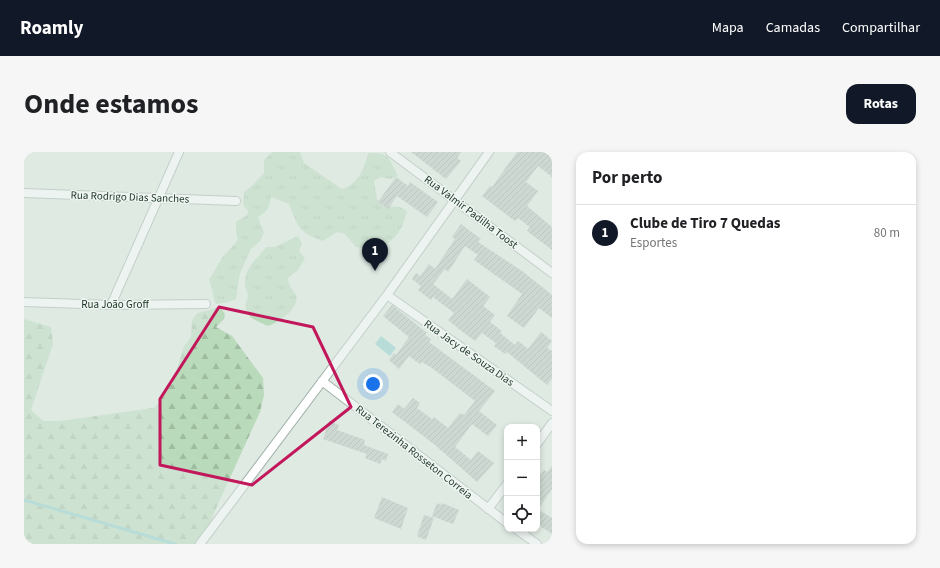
<!DOCTYPE html>
<html lang="pt">
<head>
<meta charset="utf-8">
<style>
  :root { --surface:#fff; --page:#f6f6f6; --text:#202124; --muted:#757577; --line:#e0e0e0; --accent:#111827 }
  body { margin:0; font-family:"Source Sans 3",sans-serif; background:var(--page); color:var(--text) }
  .controls { position:absolute; right:12px; bottom:12px; display:grid; overflow:hidden; border-radius:8px; box-shadow:0 2px 6px #0003 }
  .controls button { width:36px; height:36px; display:grid; place-items:center; padding:0; border:0; border-bottom:1px solid var(--line); background:var(--surface); color:var(--text); font:20px sans-serif }
  .you { position:absolute; left:349px; top:232px; width:14px; height:14px; margin:-10px; border:3px solid #fff; border-radius:50%; background:#1a73e8; box-shadow:0 0 0 6px #1a73e833 }
  .badge { display:grid; place-items:center; width:26px; height:26px; border-radius:50%; background:var(--accent); color:#fff; font-size:13px; font-weight:700 }
  .pin { position:absolute; translate:-50% -33px; filter:drop-shadow(0 1px 2px #0008) }
  .pin::after { content:''; position:absolute; top:21px; width:14px; height:12px; background:inherit; clip-path:polygon(0 0,100% 0,50% 100%) }
  .list { margin:0; padding:0; list-style:none }
  h2 { display:flex; justify-content:space-between; align-items:center; height:52px; margin:0; padding:0 16px; font-size:17px }
  h2 small { font-size:13px; font-weight:400; color:var(--muted) }
  .list li { display:grid; grid-template-columns:26px 1fr auto; gap:12px; align-items:center; box-sizing:border-box; height:56px; padding:0 16px; border-top:1px solid var(--line) }
  .list b { display:block; font-size:15px; white-space:nowrap }
  .list p { margin:0; font-size:13px; white-space:nowrap; color:var(--muted) }
  .list em { font-size:13px; font-style:normal; color:var(--muted) }
  .icon { flex:none; width:22px; height:22px; fill:none; stroke:currentColor; stroke-width:2; stroke-linecap:round; stroke-linejoin:round }
  .map { position:relative; flex:none; width:528px; height:392px; overflow:hidden; border-radius:12px }
  header { display:flex; align-items:center; gap:24px; box-sizing:border-box; height:56px; padding:0 20px; background:var(--accent); color:#fff }
  header strong { font-size:19px }
  nav { display:flex; gap:22px; margin-inline-start:auto; font-size:14px }
  .intro { display:flex; align-items:center; justify-content:space-between; box-sizing:border-box; height:96px; padding:0 24px }
  h1 { margin:0; font-size:28px }
  .button { padding:10px 18px; border-radius:12px; background:var(--accent); color:#fff; font-size:14px; font-weight:700 }
  main { display:flex; gap:24px; padding:0 24px }
  aside { flex:1; background:var(--surface); border-radius:12px; box-shadow:0 2px 6px #0003 }
  .map>svg:first-child { display:block }
  .grass { fill:url(#grass-tufts) }
  .forest { fill:url(#forest-firs) }
  .water { fill:#89cdc9 }
  .lines { fill:none; stroke-linecap:round; stroke-linejoin:round }
  .stream { stroke:#89cdc9; stroke-width:3 }
  .building { fill:url(#building-hatch) }
  .minor-casing { stroke:#a2b1a9; stroke-width:10 }
  .minor { stroke:#fff; stroke-width:8 }
  .marked { fill:none; stroke:#c2185b; stroke-width:3; stroke-linejoin:round }
  .labels { text-anchor:middle; dominant-baseline:central; stroke-width:3; stroke-linejoin:round; paint-order:stroke }
  .street-label { font-size:11px; fill:#21392d; stroke:#eff6f1 }
</style>
</head>
<body>
<header>
<strong>Roamly</strong>
<nav><a>Mapa</a><a>Camadas</a><a>Compartilhar</a></nav>
</header>
<div class="intro"><h1>Onde estamos</h1><a class="button">Rotas</a></div>
<main>
<div class="map">
<svg width="528" height="392" viewBox="0 0 528 392">
  <defs>
    <pattern id="grass-tufts" width="24" height="20" patternUnits="userSpaceOnUse"><rect width="24" height="20" fill="#b9dabb"/><path d="M3 7l-1-3M5 7V3M7 7l1-3M15 17l-1-3M17 17v-4M19 17l1-3" fill="none" stroke="#9fbca1"/></pattern>
    <pattern id="forest-firs" width="22" height="20" patternUnits="userSpaceOnUse"><rect width="22" height="20" fill="#b9dabb"/><path d="M5 1l3.5 6h-7zM16 11l3.5 6h-7z" fill="#9fbca1"/></pattern>
    <pattern id="building-hatch" width="6" height="6" patternUnits="userSpaceOnUse"><rect width="6" height="6" fill="#b5c4bb"/><path d="M-1 1l2-2M0 6l6-6M5 7l2-2" fill="none" stroke="#93a098"/></pattern>
  </defs>
  <rect width="100%" height="100%" fill="#dfeae3"/>
  <path class="grass" d="M248 0H276L280 11 318 37C335 32 339 17 345 1 366 0 365 7 374 24L366 27 357 25 350 29 353 47 359 54 376 55 383 59C377 86 361 101 332 95L321 82 313 80 299 89C275 81 274 75 265 52L247 45C246 55 243 60 234 65L240 81 236 89 227 97 216 121 212 147 204 150 192 152C188 143 189 136 185 128L198 106 214 88 212 80V70L223 63 224 59 219 53 220 40 229 33 240 21V8Z
    M274 84 278 91 275 99 281 106 274 118 264 126C264 134 269 137 272 143 276 156 255 171 244 174 230 168 216 163 224 145 224 141 222 138 221 133 220 115 233 108 242 95H251Z"/>
  <path class="forest" d="M196 155 201 162 200 167 192 175 208 184 239 226 240 243 236 260 189 363 186 377 174 392H0V167L27 175 29 192 7 258 19 269H36L129 256C139 250 139 242 143 232L146 230 148 233 160 194 167 185 168 169 170 165 174 161Z"/>
  <path class="water" d="M357 184 372 196 366 204 351 192Z"/>
  <g class="lines">
    <path class="stream" d="M0 348 151 392"/>
  </g>
  <path class="building" d="M387 0H437L433 6 437 9 422 27Z
    M493 0H523L528 4V25L514 14 502 30 514 39 503 54 528 75V98L503 79 506 75 494 66 491 69 458 44 466 34 468 35Z
    M372 25 384 34 386 30 414 50 403 65 373 44 364 57 354 50Z
    M437 72 457 87 454 90 498 119 528 143V166L515 156 500 176 483 164 498 142 450 108 454 103 441 94 424 120 421 117 409 132 428 147 443 127 466 145 459 154 471 163 466 170 478 179 476 181 491 193 494 189 504 197 517 180 528 189 523 196 528 199V227L523 233 483 200 481 202 470 194 472 191 458 181 451 189 435 177 424 168 430 161 409 145 407 148 394 138 397 134 388 127 392 121 396 124 405 112 411 117 431 87 428 85Z
    M368 153 403 181 401 183 407 187 405 190 471 239 455 259 473 273 464 284 448 272 431 295 447 308 454 299 470 311 453 330 411 293 368 260 374 252 380 257 389 246 396 251 393 256 408 267 410 265 424 276 436 261 440 263 451 249 408 216 398 210 396 212 385 204 375 217 365 208 370 201 372 203 385 185 359 164Z
    M305 269 315 273 313 278 341 288 340 293 364 302 362 309 358 307 356 312 341 306 343 302 299 287Z
    M528 314V337L513 359V328L520 318 523 320Z
    M358 345 384 356 377 377 350 366Z
    M413 351 417 353 418 351 435 358 429 372 408 364Z
    M517 359 528 366V382L513 372V365Z
    M400 363 410 366 402 388 393 384Z"/>
  <g class="lines">
    <g class="minor-casing">
      <path id="minor" d="M366 0 528 121
        M0 41 212 49
        M363 143 528 259
        M0 150 87 153 182 152
        M87 153 155 0
        M298 229 483 371
        M513 292 528 271
        M464 357 483 332
        M492 377 513 392
        M176 392 363 143 465 0"/>
    </g>
    <use href="#minor" class="minor"/>
  </g>
  <path d="M0 0H528V392H0ZM195 155 289 175 327 255 228 333 136 313V247Z" fill="#dfeae3" fill-opacity=".55" fill-rule="evenodd"/>
  <path class="marked" d="M195 155 289 175 327 255 228 333 136 313V247Z"/>
  <g class="labels">
    <g class="street-label">
      <text transform="translate(106 45) rotate(2)">Rua Rodrigo Dias Sanches</text>
      <text transform="translate(447 60) rotate(37)">Rua Valmir Padilha Toost</text>
      <text x="91" y="152">Rua João Groff</text>
      <text transform="translate(445 201) rotate(35)">Rua Jacy de Souza Dias</text>
      <text transform="translate(390 300) rotate(38)">Rua Terezinha Rosseton Correia</text>
    </g>
  </g>
</svg>
<div class="controls">
<button>+</button>
<button>−</button>
<button><svg class="icon" aria-label="locate" viewBox="0 0 24 24"><circle cx="12" cy="12" r="6"/><path d="M12 2v4M12 18v4M2 12h4M18 12h4"/></svg></button>
</div>
<div class="you"></div>
<div class="pin badge" style="left:351px;top:119px">1</div>
</div>
<aside>
<h2>Por perto<small></small></h2>
<ul class="list">
<li><span class="badge">1</span><div><b>Clube de Tiro 7 Quedas</b><p>Esportes</p></div><em>80 m</em></li>
</ul>
</aside>
</main>
</body>
</html>
